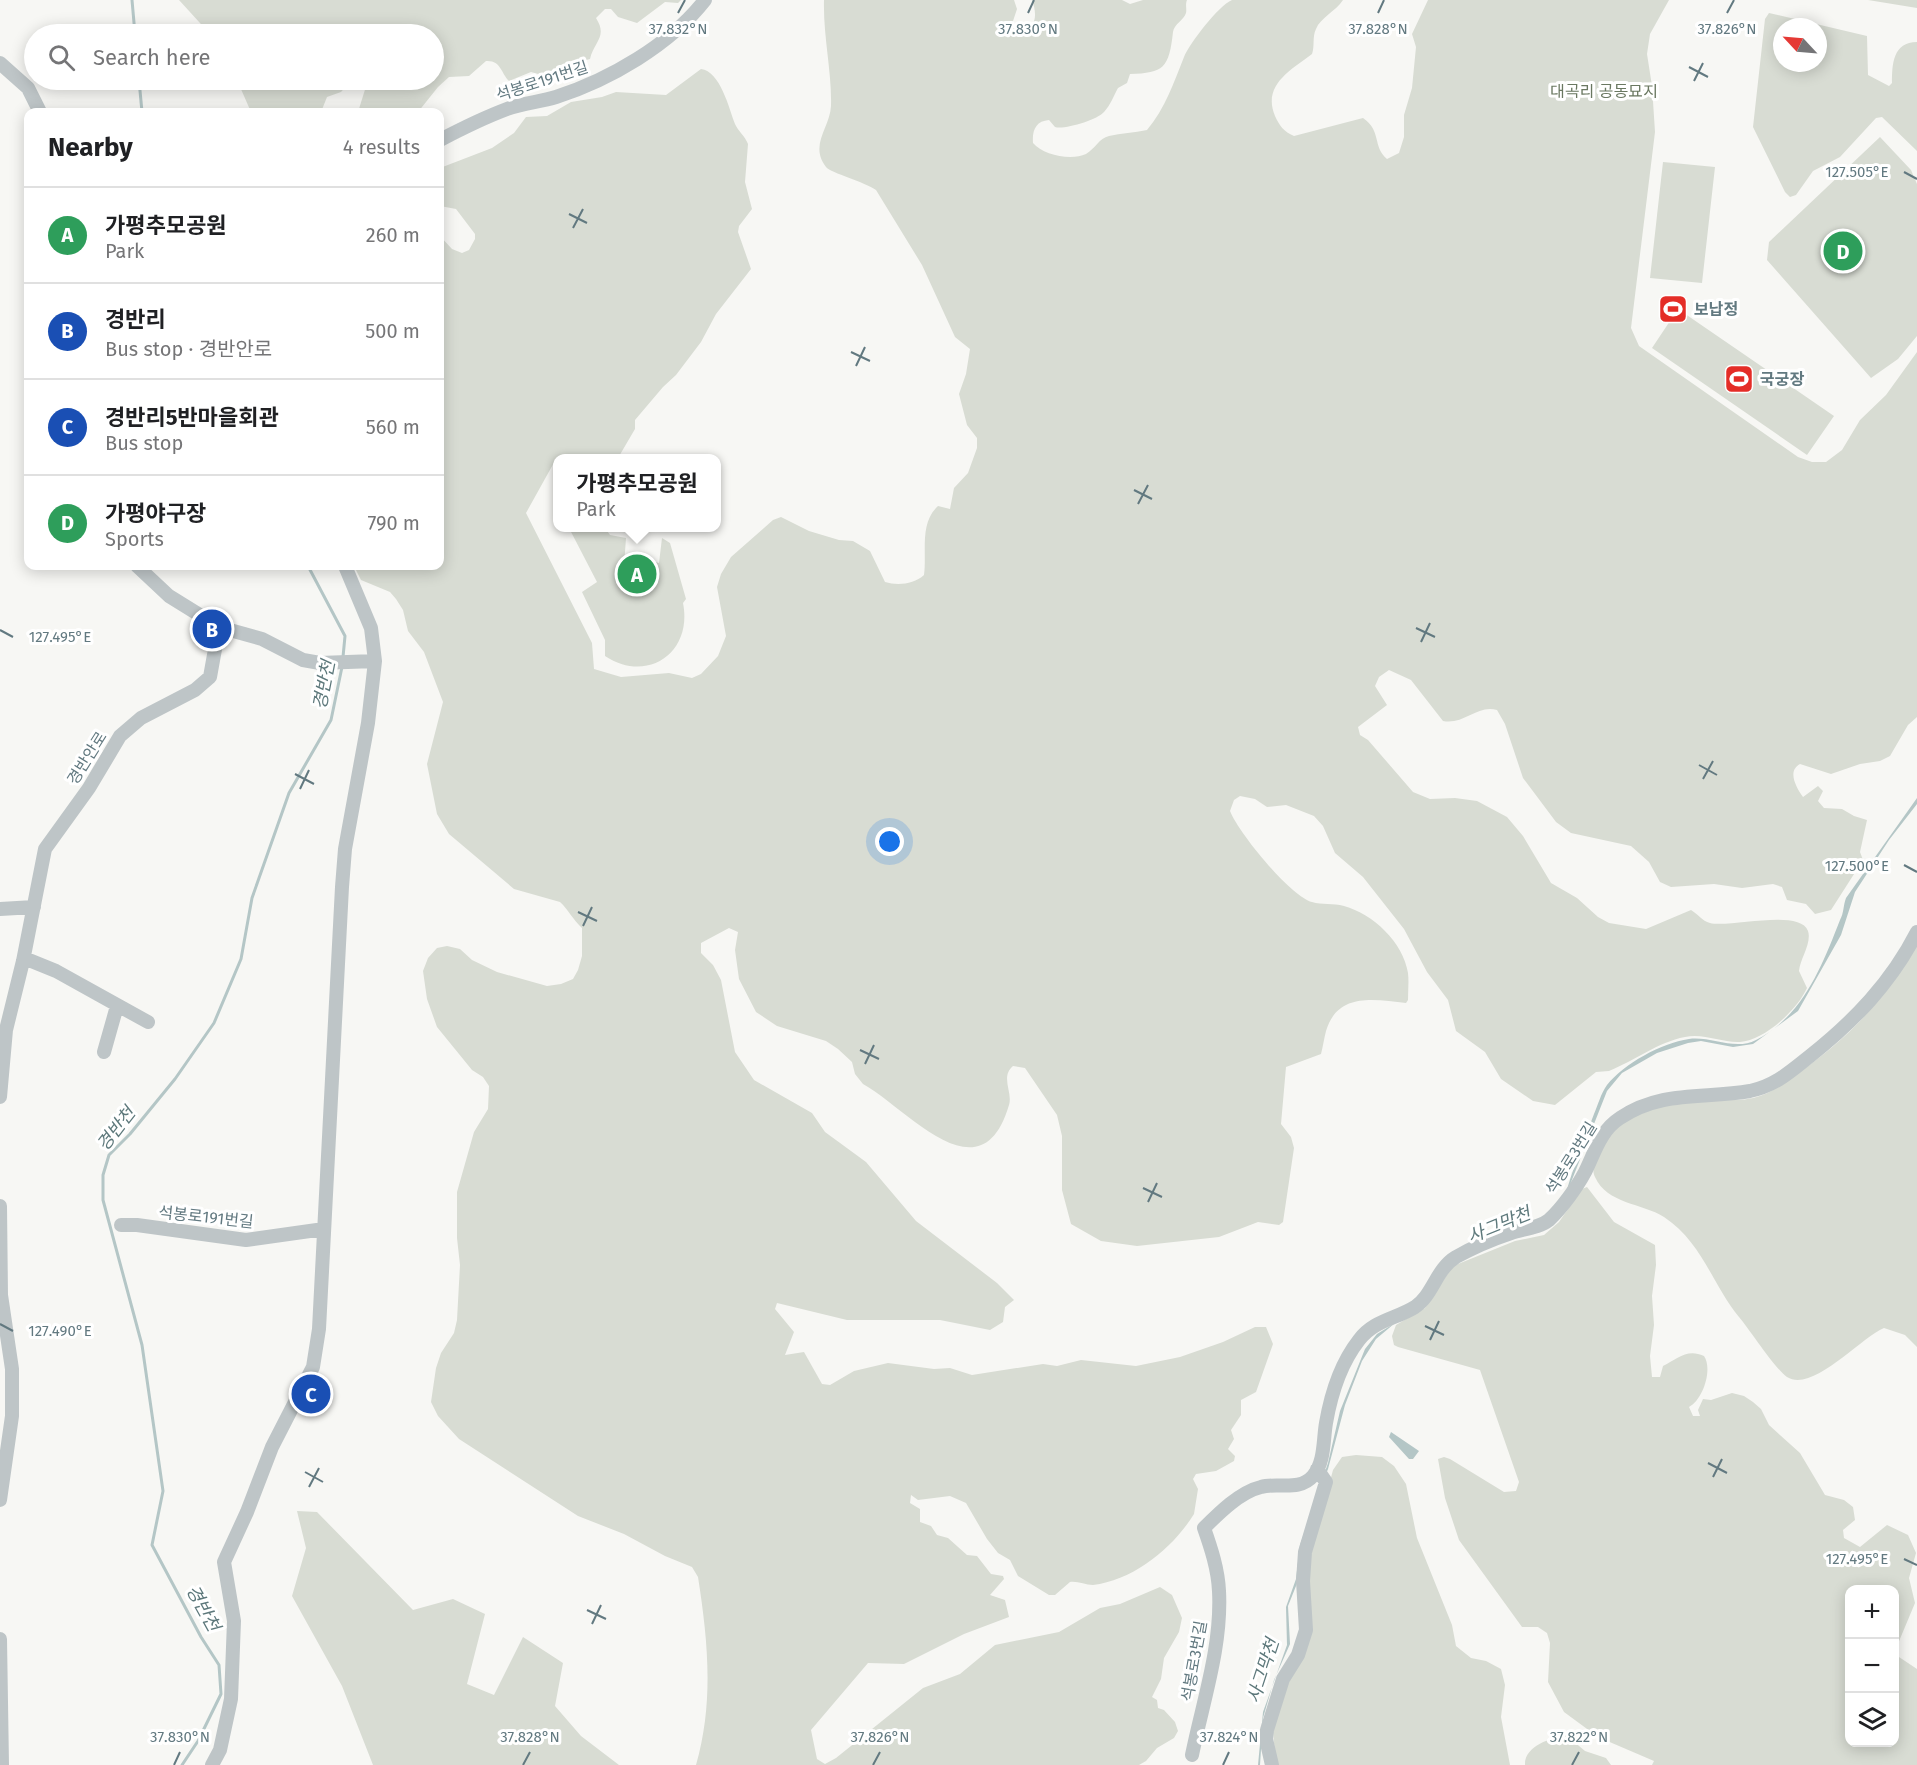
<!DOCTYPE html>
<html lang="en">
<head>
<meta charset="utf-8">
<style>
  :root { --surface:#fff; --page:#f6f6f6; --text:#202124; --muted:#757577; --line:#e0e0e0; --accent:#d93025 }
  body { margin:0; font-family:"Fira Sans","Noto Sans KR",sans-serif; background:var(--page); color:var(--text) }
  .controls { position:absolute; right:18px; bottom:18px; display:grid; overflow:hidden; border-radius:12px; box-shadow:0 3px 15px #0003 }
  .controls button { width:54px; height:54px; display:grid; place-items:center; padding:0; border:0; border-bottom:2px solid var(--line); background:var(--surface); color:var(--text); font:30px sans-serif }
  .compass { position:absolute; left:1773px; top:18px; width:54px; height:54px; border-radius:50%; background:var(--surface); box-shadow:0 3px 15px #0003; rotate:296deg }
  .you { position:absolute; left:890px; top:842px; width:21px; height:21px; margin:-15px; border:4px solid #fff; border-radius:50%; background:#1a73e8; box-shadow:0 0 0 9px #1a73e833 }
  .badge { display:grid; place-items:center; width:39px; height:39px; border-radius:50%; background:var(--accent); color:#fff; font-size:20px; font-weight:700 }
  .pin { position:absolute; translate:-50% -50%; border:3px solid #fff; box-shadow:0 2px 6px #0006 }
  .popup { position:absolute; left:553px; top:454px; width:168px; height:78px; box-sizing:border-box; display:grid; place-content:center; border-radius:12px; background:var(--surface); filter:drop-shadow(0 2px 4px #0005); font-size:20px; white-space:nowrap; color:var(--muted) }
  .popup b { font-size:22px; color:var(--text) }
  .popup::after { content:''; position:absolute; left:50%; top:100%; margin-left:-12px; border:12px solid transparent; border-top-color:var(--surface) }
  .list { margin:0; padding:0; list-style:none }
  h2 { display:flex; justify-content:space-between; align-items:center; height:78px; margin:0; padding:0 24px; font-size:26px }
  h2 small { font-size:20px; font-weight:400; color:var(--muted) }
  .list li { display:grid; grid-template-columns:39px 1fr auto; gap:18px; align-items:center; box-sizing:border-box; height:96px; padding:0 24px; border-top:2px solid var(--line) }
  .list b { display:block; font-size:22px; white-space:nowrap }
  .list p { margin:0; font-size:20px; white-space:nowrap; color:var(--muted) }
  .list em { font-size:20px; font-style:normal; color:var(--muted) }
  .icon { flex:none; width:33px; height:33px; fill:none; stroke:currentColor; stroke-width:2; stroke-linecap:round; stroke-linejoin:round }
  .map { position:relative; flex:none; width:1917px; height:1765px; overflow:hidden }
  .search { position:absolute; background:var(--surface); box-shadow:0 3px 15px #0003; left:24px; top:24px; width:420px; height:66px; display:flex; align-items:center; gap:15px; box-sizing:border-box; padding:0 21px; border-radius:33px; color:var(--muted); font-size:22px }
  .panel { position:absolute; background:var(--surface); box-shadow:0 3px 15px #0003; left:24px; top:108px; width:420px; height:462px; border-radius:12px }
  .map>svg:first-child { display:block }
  .green { fill:#d8dcd3; fill-rule:evenodd }
  .water { fill:#b4c6c6 }
  .lines { fill:none; stroke-linecap:round; stroke-linejoin:round }
  .stream { stroke:#b4c6c6; stroke-width:3 }
  .minor { stroke:#bec5c7; stroke-width:14 }
  .ticks { fill:none; stroke:#627980; stroke-width:2 }
  .labels { text-anchor:middle; dominant-baseline:central; stroke-width:6; stroke-linejoin:round; paint-order:stroke }
  .street-label { font-size:16px; fill:#627980; stroke:#fff }
  .park-label { font-size:16px; fill:#6a7861; stroke:#fff }
  .poi-label { font-size:16px; font-weight:bold; fill:#627980; stroke:#fff; text-anchor:start }
  .water-label { font-size:18px; font-style:italic; fill:#5d787b; stroke:#fff }
  .ticks-label { font-size:15px; text-anchor:middle; fill:#627980; stroke:#fff; stroke-width:6; stroke-linejoin:round; paint-order:stroke }
</style>
</head>
<body>
<div class="map">
<svg width="1917" height="1765" viewBox="0 0 1917 1765">
  <rect width="100%" height="100%" fill="#f7f7f4"/>
  <path class="green" d="M179 0H681L678 3 665 2 637 23 618 17 611 9H605L596 18C608 37 594 41 590 59L561 67 549 77 531 72 509 81C501 73 501 60 486 61L469 76 449 77 438 87 418 112 408 110 404 112H358L368 80H434V34H210Z
    M824 0H1014L1017 9 1013 21 1014 27 1032 25C1037 18 1035 8 1032 0H1122L1130 4 1143 0H1187C1185 5 1187 9 1186 13 1184 20 1174 24 1173 32 1169 68 1164 73 1130 74L1127 83 1118 88C1113 97 1111 104 1104 112 1097 120 1064 130 1055 127L1049 120C1036 121 1032 130 1033 143 1043 155 1071 161 1086 154 1095 149 1099 138 1109 136 1121 133 1134 133 1147 130 1165 109 1174 82 1184 57 1190 43 1218 6 1232 0 1243 0 1325 0 1343 0 1336 11 1320 18 1316 29 1312 37 1315 46 1312 54 1291 70 1262 85 1275 116 1279 125 1284 132 1294 136L1363 118C1382 131 1372 146 1387 159L1399 153 1404 137V115L1412 88 1416 47 1412 34 1428 0H1669L1650 34 1647 54 1652 86 1655 132 1631 328 1639 346 1798 457 1812 462H1826L1842 450 1860 420 1886 395 1917 352V717L1908 725 1890 756 1880 761 1860 764 1831 774 1800 764C1787 771 1796 787 1803 797L1818 786 1823 791 1818 801 1824 808 1842 809 1854 816 1867 820 1860 852 1863 860 1831 910 1815 914 1806 904 1787 900 1782 887 1773 884 1742 888 1714 884 1671 887 1660 882 1649 862 1631 846 1571 833 1556 822 1523 778 1505 724 1497 710C1478 704 1464 725 1443 721L1411 680 1389 670 1379 677 1375 686 1387 705 1358 727 1360 735 1368 740 1413 792 1430 799 1455 798 1477 801 1507 817 1523 836 1551 883 1577 898 1598 917 1609 923 1646 929 1691 910C1698 914 1702 921 1710 923 1730 928 1800 908 1808 931 1812 943 1800 959 1799 971L1807 988C1797 1010 1765 1040 1740 1042 1722 1043 1704 1033 1685 1037 1658 1042 1634 1061 1609 1071L1596 1072 1555 1105 1533 1101 1501 1079 1485 1052 1456 1031 1448 1000 1427 972 1404 929 1363 877 1335 853 1323 826 1314 816 1286 805 1267 807 1255 799 1240 796 1234 800 1230 811C1238 832 1290 896 1312 902 1322 905 1333 903 1344 906 1373 914 1403 942 1408 973 1409 982 1408 991 1408 1000L1406 1003C1376 1000 1338 991 1326 1031 1324 1039 1323 1046 1321 1054L1286 1067 1281 1124 1291 1137 1294 1148 1283 1222 1279 1225 1258 1222 1219 1237 1137 1246 1101 1241 1071 1224 1062 1190V1136L1057 1115 1025 1068 1013 1066C1000 1077 1013 1092 1009 1105 981 1200 908 1109 863 1084L855 1074 852 1062 838 1049 826 1041 777 1026 756 1012 739 979 735 950 738 932 729 928 701 943V953L713 965 721 980 735 1052 754 1080 812 1113 825 1132 866 1162 916 1221 997 1283 1014 1300 1005 1307 1003 1322 990 1330 940 1320H847L777 1303 775 1309 794 1332 785 1355 804 1352 822 1384 830 1385 854 1371 888 1363 934 1369 950 1368 972 1375 1043 1364 1057 1366 1081 1360 1136 1366 1180 1357 1223 1342 1255 1327H1266L1273 1344 1256 1392 1241 1400V1415L1231 1430 1234 1439 1228 1449 1235 1456 1234 1461 1216 1471 1196 1474 1193 1479 1198 1489 1194 1514C1173 1548 1134 1580 1093 1585 1085 1585 1078 1581 1070 1582L1055 1595H1049L1018 1576 1010 1560 998 1553 987 1539 966 1503 950 1496 918 1500 911 1495 910 1503 920 1509V1522L931 1526 937 1535 948 1538 967 1555 977 1556 991 1574 1003 1576 1004 1579 990 1595 1005 1600 1009 1617 964 1634 904 1664 868 1663 811 1730 817 1759 825 1764 836 1758 923 1688 960 1674 995 1645 1059 1632 1100 1608 1120 1604 1160 1587 1172 1595 1182 1618 1179 1632 1164 1658 1161 1679 1152 1697 1157 1700 1158 1708 1164 1710 1175 1722 1178 1731 1174 1738 1157 1748 1146 1761 1139 1765H696C714 1702 708 1641 698 1577L692 1567 665 1556 624 1534 578 1516 459 1439 438 1416 431 1402 436 1368 441 1353 454 1333 457 1320 460 1265 457 1238V1192L474 1132 488 1109 489 1086 483 1077 472 1070 437 1027 427 999 423 971 428 958 437 948 447 946 460 949 472 960 497 972 547 986 561 984 573 979 578 970 582 956V928C573 920 568 909 560 902L514 889 449 834 437 814 427 764 443 702 424 652 408 631 403 610 396 599 390 592 361 580 354 566H440V236L452 249 462 253 469 250 475 239V234L456 209 440 206V168L492 148 514 133 526 117 547 116 571 102 602 97 616 92 666 95 701 69C720 71 729 108 735 124 738 131 745 136 748 144L745 182 752 209 739 226 738 232 751 269 716 314 701 342 676 375 663 387 635 420V429L618 458 556 459 526 513 592 643 594 669 621 677 669 673 692 678 701 674 718 656 726 636 717 587 721 574 731 557 773 520 781 517 809 531 839 540 853 541 870 551 885 582C898 586 914 584 924 575 927 553 919 523 938 506L950 509 954 488 968 473 977 448V438L967 425 959 394 966 374 970 349 955 337 922 265 876 190C865 182 831 173 826 167 809 145 830 128 831 106 832 72 823 36 824 0Z
    M1868 0H1917V8Z
    M1769 13 1867 36 1868 75 1889 86 1892 83C1892 64 1893 42 1917 42V151L1882 117 1876 118 1840 157 1813 171 1796 195 1790 197 1785 192 1753 127 1765 19ZM1782 27H1818V63H1782Z
    M237 80H352L341 92 327 97 321 112H251Z
    M1880 137 1911 170 1917 184V336L1898 359 1871 378 1767 260 1769 242Z
    M1663 162 1715 167 1702 283 1650 278Z
    M1678 309 1834 416 1807 455 1652 348Z
    M569 528H605L610 535 626 538 624 566 647 560 659 563 662 538 670 543 686 599 683 603C693 653 647 684 605 656V640L582 592 597 582Z
    M1917 939V1347L1905 1335 1884 1328C1860 1338 1813 1393 1787 1377 1776 1370 1750 1330 1739 1317 1712 1284 1702 1242 1664 1217 1642 1203 1607 1204 1595 1177 1591 1169 1595 1160 1598 1151 1607 1117 1664 1100 1696 1098 1722 1097 1745 1106 1771 1091 1804 1071 1848 1038 1872 1007 1888 986 1902 962 1917 939Z
    M1587 1187 1614 1222 1655 1245 1656 1265 1652 1296 1654 1325 1650 1356 1652 1377H1660L1663 1366C1677 1359 1687 1348 1704 1356 1713 1369 1703 1400 1689 1407L1693 1416H1700L1698 1410 1703 1399 1711 1400 1732 1393 1744 1396 1753 1402 1761 1409 1769 1425 1800 1453 1825 1495 1844 1500 1853 1507 1855 1520 1843 1530 1844 1538 1860 1547 1887 1525 1908 1535 1916 1553 1909 1578 1915 1603 1897 1646 1899 1657 1917 1669V1765H1652L1654 1761 1598 1737 1564 1712 1548 1682 1550 1643 1547 1633 1538 1627H1522L1459 1540 1445 1498 1438 1459 1444 1457 1450 1459 1504 1492 1516 1491 1519 1482 1480 1370 1398 1347 1394 1345 1392 1336 1396 1325 1425 1308 1453 1266 1515 1241 1544 1235 1559 1222 1582 1189ZM1850 1590H1894V1742H1850Z
    M1356 1455 1382 1457 1394 1466 1406 1484 1417 1538 1452 1625 1456 1646 1471 1658 1486 1661 1501 1669 1505 1685 1501 1717 1510 1765H1276L1273 1732 1278 1707 1300 1657 1308 1563 1333 1470 1342 1457Z
    M297 1511 317 1512 413 1610 453 1599 485 1614 467 1684 494 1695 523 1637 563 1663 555 1706 581 1736 619 1765H373L342 1686 292 1596 306 1548Z
    M1566 1735 1585 1751 1606 1758 1611 1765H1525C1524 1746 1551 1738 1566 1735Z"/>
  <path class="water" d="M1917 798V804L1889 840 1855 892 1841 935 1798 1011 1753 1044 1733 1047 1701 1041 1688 1043 1657 1053 1622 1073 1607 1091 1564 1200C1572 1170 1583 1143 1594 1114 1598 1105 1601 1093 1607 1085 1624 1064 1661 1043 1689 1039 1711 1036 1735 1051 1756 1040 1803 1016 1822 966 1840 920 1844 913 1843 906 1846 898Z
    M1395 1323 1376 1339 1362 1361 1345 1405 1328 1469 1313 1506 1298 1581 1288 1606 1290 1644 1274 1680 1263 1718 1260 1765H1258L1263 1712 1287 1645 1286 1607 1296 1579 1300 1545 1328 1463 1340 1411 1365 1349 1377 1334Z
    M1391 1432 1419 1451 1413 1459H1409L1389 1437Z"/>
  <g class="lines">
    <path class="stream" d="M132 0 135 34
      M139 80 142 112
      M308 566 345 636 343 657
      M182 1765 198 1741 221 1694 219 1665 201 1637 152 1545 163 1491 142 1345 103 1200V1175L109 1155 130 1134 175 1079 214 1023 241 959 252 898 289 793 331 720 342 667"/>
    <path class="minor" d="M0 63 28 88 40 112
      M440 140C461 129 483 118 507 109 522 103 540 102 556 97 609 80 670 45 705 0
      M137 566 169 596 219 627 262 639 303 660 320 663 375 661
      M0 909 34 907
      M24 958 56 971 148 1022
      M104 1052 117 1006
      M0 1097 6 1030 23 961 45 849 89 788 120 736 141 718 195 690 210 677 219 627
      M0 1206 1 1295 12 1369V1416L0 1500
      M121 1225H137L246 1240 324 1229
      M0 1639 2 1765
      M1192 1755C1203 1701 1222 1646 1219 1591 1218 1569 1211 1548 1204 1528 1219 1513 1240 1492 1261 1487 1278 1482 1299 1492 1313 1476 1325 1462 1323 1440 1326 1423 1331 1394 1341 1363 1359 1340 1374 1320 1396 1319 1415 1307 1433 1295 1436 1269 1456 1257 1472 1248 1493 1239 1511 1233 1523 1229 1539 1228 1549 1220 1562 1208 1577 1187 1585 1172 1595 1152 1600 1131 1620 1118 1661 1090 1704 1099 1750 1091 1775 1086 1791 1071 1810 1056 1854 1021 1891 983 1917 932
      M212 1765 220 1750 231 1699 234 1621 224 1562 247 1512 272 1447 313 1367 319 1329 342 887 345 849 368 723 375 661 371 628 345 566
      M1272 1765 1266 1739 1267 1730 1283 1679 1298 1655 1306 1630 1303 1581 1305 1552 1326 1482 1317 1469"/>
  </g>
  <path class="ticks" d="M678 13 685 0M1028 13 1034 0M1378 13 1384 0M1727 13 1734 0M1689 67 1708 77M1694 81 1703 63M1904 172 1917 179M569 214 587 223M573 228 583 209M851 352 870 361M856 366 865 347M1134 490 1152 499M1138 504 1148 485M1416 628 1435 637M0 630 13 637M1421 642 1430 623M1699 765 1717 775M295 774 314 784M1703 779 1713 761M300 789 309 770M1904 865 1917 872M578 912 597 921M583 926 592 907M860 1050 879 1059M865 1064 874 1045M1143 1188 1162 1197M1148 1202 1157 1183M0 1324 13 1331M1425 1326 1444 1335M1430 1340 1439 1321M1708 1463 1727 1473M305 1472 323 1482M1713 1477 1722 1459M309 1487 319 1468M1904 1559 1917 1565M587 1610 606 1619M592 1624 601 1605M174 1765 180 1752M523 1765 530 1752M873 1765 880 1752M1223 1765 1229 1752M1572 1765 1579 1752"/>
  <defs>
    <g id="stadium-square" transform="scale(1.5)"><rect x="-9" y="-9" width="18" height="18" rx="4" fill="#e42d27" stroke="#fff"/><path d="M0-5a6.5 5 0 1 0 0 10a6.5 5 0 1 0 0-10ZM-3.5-1.8h7v3.6h-7Z" fill="#fff"/></g>
  </defs>
  <g fill-rule="evenodd">
    <use href="#stadium-square" x="1673" y="309"/>
    <use href="#stadium-square" x="1739" y="379"/>
  </g>
  <g class="labels">
    <g class="street-label">
      <text transform="translate(542 81) rotate(-18)">석봉로191번길</text>
      <text transform="translate(87 758) rotate(-58)">경반안로</text>
      <text transform="translate(1571 1158) rotate(-58)">석봉로3번길</text>
      <text transform="translate(206 1217) rotate(6)">석봉로191번길</text>
      <text transform="translate(1194 1661) rotate(-80)">석봉로3번길</text>
    </g>
    <g class="park-label">
      <text x="1604" y="91">대곡리 공동묘지</text>
    </g>
    <g class="poi-label">
      <text x="1694" y="309">보납정</text>
      <text x="1760" y="379">국궁장</text>
    </g>
    <g class="water-label">
      <text transform="translate(324 685) rotate(-79)">경반천</text>
      <text transform="translate(116 1129) rotate(-52)">경반천</text>
      <text transform="translate(1499 1225) rotate(-22)">사그막천</text>
      <text transform="translate(203 1608) rotate(61)">경반천</text>
      <text transform="translate(1263 1671) rotate(-72)">사그막천</text>
    </g>
  </g>
  <g class="ticks-label">
    <text x="1028" y="34">37.830°N</text>
    <text x="1378" y="34">37.828°N</text>
    <text x="1727" y="34">37.826°N</text>
    <text x="678" y="34">37.832°N</text>
    <text x="1857" y="177">127.505°E</text>
    <text x="60" y="642">127.495°E</text>
    <text x="1857" y="871">127.500°E</text>
    <text x="60" y="1336">127.490°E</text>
    <text x="1857" y="1564">127.495°E</text>
    <text x="180" y="1742">37.830°N</text>
    <text x="530" y="1742">37.828°N</text>
    <text x="880" y="1742">37.826°N</text>
    <text x="1229" y="1742">37.824°N</text>
    <text x="1579" y="1742">37.822°N</text>
  </g>
</svg>
<div class="controls">
<button>+</button>
<button>−</button>
<button><svg class="icon" aria-label="layers" viewBox="0 0 24 24"><path d="M12 4l9 5-9 5-9-5zM3 14l9 5 9-5"/></svg></button>
</div>
<svg class="compass" viewBox="-18 -18 36 36"><path d="M0-13l5 13h-10z" fill="#e53935"/><path d="M0 13l5-13h-10z" fill="#757577"/></svg>
<div class="you"></div>
<div class="pin badge" style="left:637px;top:574px;background:#2e9e5b">A</div>
<div class="popup"><b>가평추모공원</b>Park</div>
<div class="pin badge" style="left:212px;top:629px;background:#1a4fb4">B</div>
<div class="pin badge" style="left:311px;top:1394px;background:#1a4fb4">C</div>
<div class="pin badge" style="left:1843px;top:251px;background:#2e9e5b">D</div>
<div class="search"><svg class="icon" aria-label="search" viewBox="0 0 24 24"><circle cx="10" cy="10" r="6"/><path d="M15 15l6 6"/></svg>Search here</div>
<section class="panel">
<h2>Nearby<small>4 results</small></h2>
<ul class="list">
<li><span class="badge" style="background:#2e9e5b">A</span><div><b>가평추모공원</b><p>Park</p></div><em>260 m</em></li>
<li><span class="badge" style="background:#1a4fb4">B</span><div><b>경반리</b><p>Bus stop · 경반안로</p></div><em>500 m</em></li>
<li><span class="badge" style="background:#1a4fb4">C</span><div><b>경반리5반마을회관</b><p>Bus stop</p></div><em>560 m</em></li>
<li><span class="badge" style="background:#2e9e5b">D</span><div><b>가평야구장</b><p>Sports</p></div><em>790 m</em></li>
</ul>
</section>
</div>
</body>
</html>
